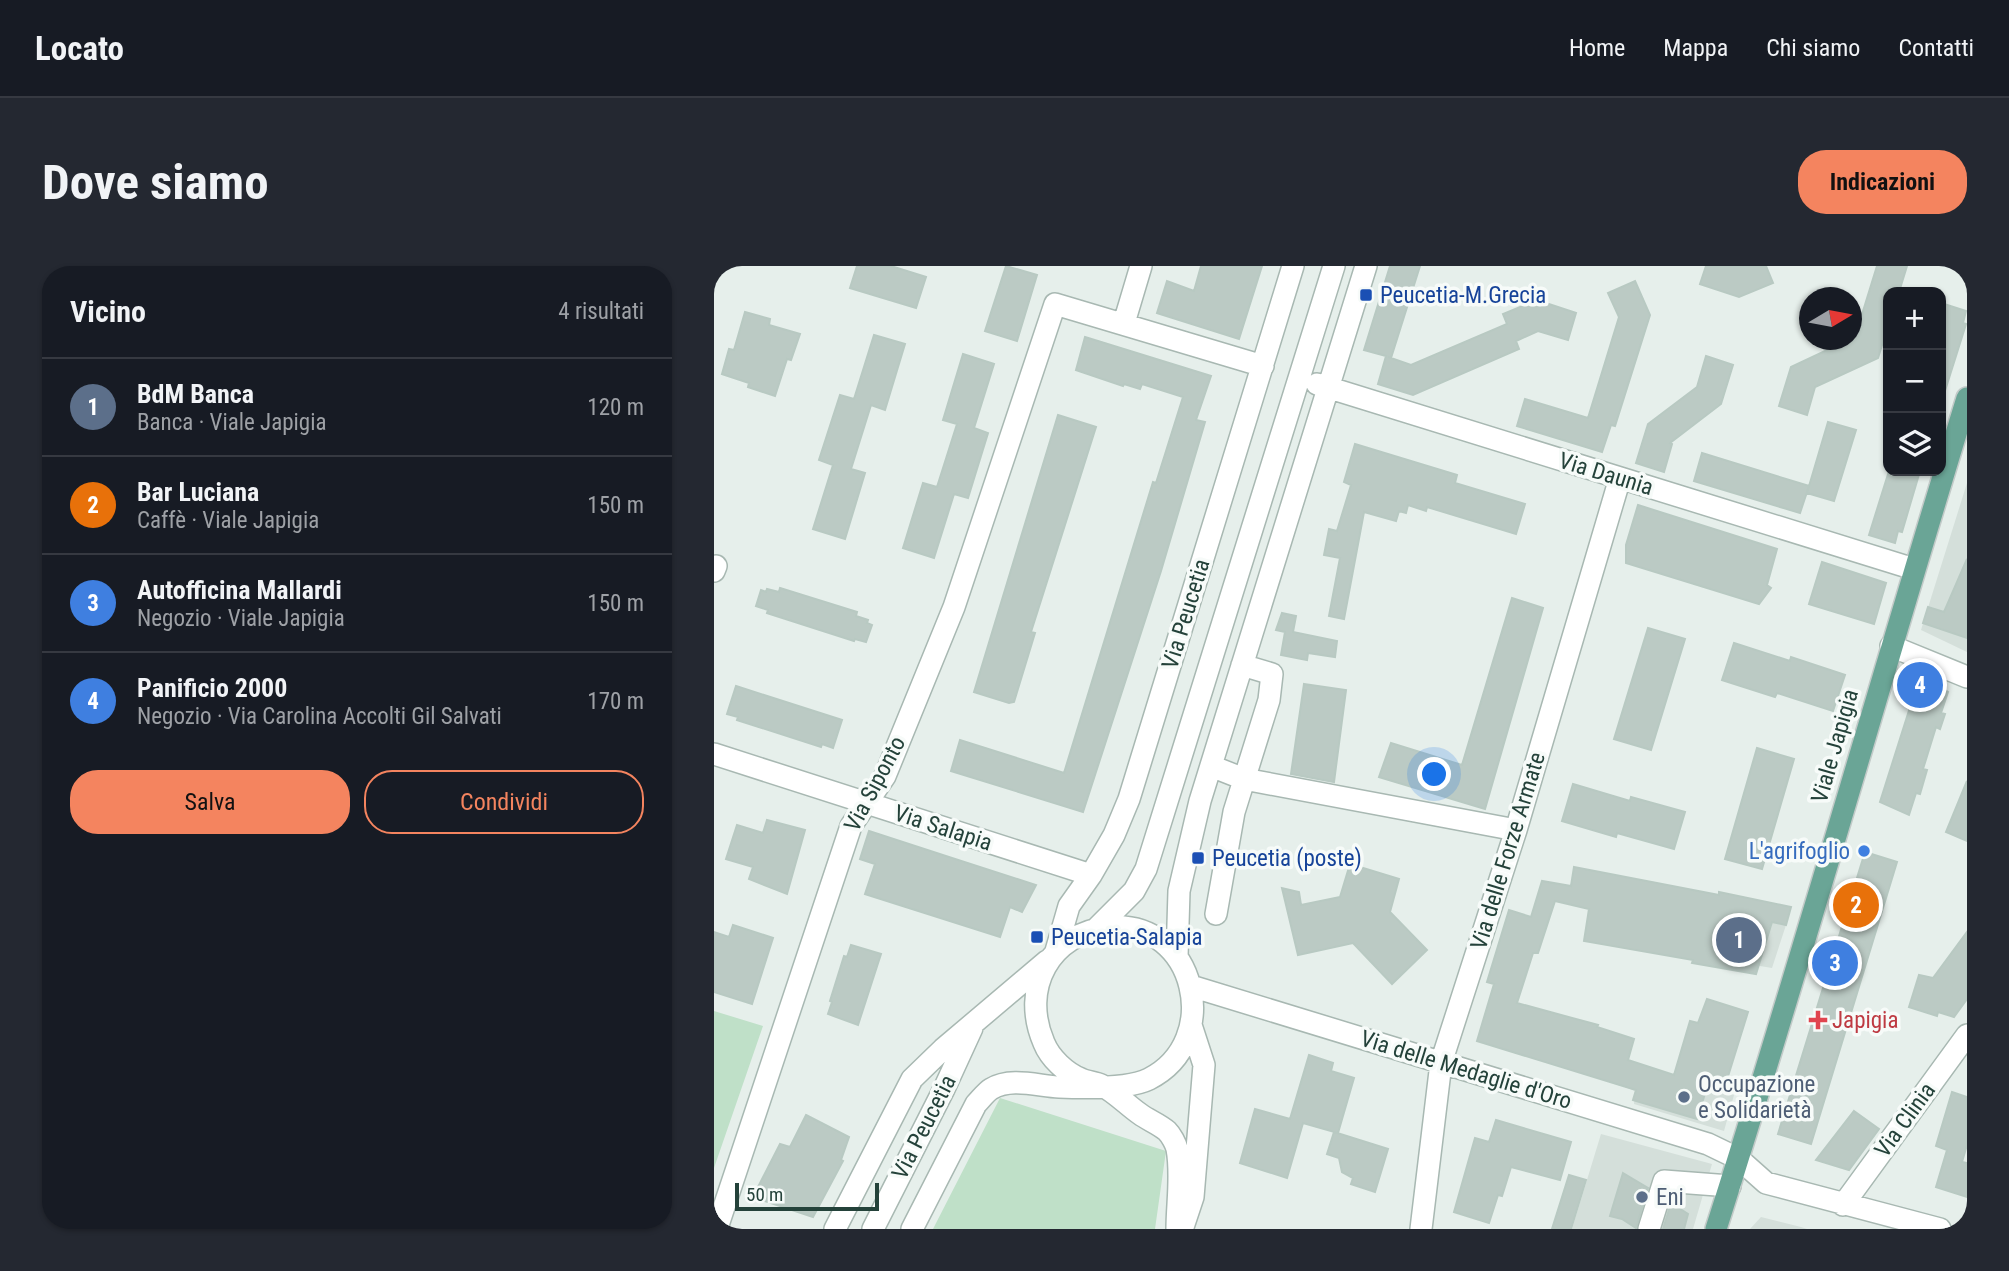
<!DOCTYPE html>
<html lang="it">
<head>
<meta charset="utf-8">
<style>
  :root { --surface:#171b24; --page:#242831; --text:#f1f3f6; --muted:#9ea1a6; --line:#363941; --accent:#f4845f }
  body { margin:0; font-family:"Roboto Condensed",sans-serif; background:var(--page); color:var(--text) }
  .controls { position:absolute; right:21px; top:21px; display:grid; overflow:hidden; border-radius:14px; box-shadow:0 2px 5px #0004 }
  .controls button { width:63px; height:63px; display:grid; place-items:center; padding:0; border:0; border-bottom:2px solid var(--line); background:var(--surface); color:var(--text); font:35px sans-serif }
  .compass { position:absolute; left:1085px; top:21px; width:63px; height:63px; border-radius:50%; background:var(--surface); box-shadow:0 2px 5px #0004; rotate:80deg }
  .scale { position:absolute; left:21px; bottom:18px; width:144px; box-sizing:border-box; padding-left:7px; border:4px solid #24423a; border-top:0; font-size:19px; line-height:24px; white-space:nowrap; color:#24423a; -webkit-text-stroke:5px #f7fbf9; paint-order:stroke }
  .you { position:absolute; left:721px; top:509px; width:24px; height:24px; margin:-18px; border:5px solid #fff; border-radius:50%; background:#1a73e8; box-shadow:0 0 0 10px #1a73e833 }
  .badge { display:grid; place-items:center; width:46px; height:46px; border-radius:50%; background:var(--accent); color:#fff; font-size:23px; font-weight:700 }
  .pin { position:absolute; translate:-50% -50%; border:4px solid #fff; box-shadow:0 2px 7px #0006 }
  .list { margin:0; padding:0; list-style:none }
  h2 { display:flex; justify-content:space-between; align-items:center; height:91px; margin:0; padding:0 28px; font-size:30px }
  h2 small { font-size:23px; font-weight:400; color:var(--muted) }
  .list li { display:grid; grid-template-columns:46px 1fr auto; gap:21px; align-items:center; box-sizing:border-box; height:98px; padding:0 28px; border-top:2px solid var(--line) }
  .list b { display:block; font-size:26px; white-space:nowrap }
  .list p { margin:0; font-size:23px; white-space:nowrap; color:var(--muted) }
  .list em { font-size:23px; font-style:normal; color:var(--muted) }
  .actions { display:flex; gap:14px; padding:21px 28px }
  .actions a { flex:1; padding:16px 0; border:2px solid var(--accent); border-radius:28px; text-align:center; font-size:24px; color:var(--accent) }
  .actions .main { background:var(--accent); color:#111 }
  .icon { flex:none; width:38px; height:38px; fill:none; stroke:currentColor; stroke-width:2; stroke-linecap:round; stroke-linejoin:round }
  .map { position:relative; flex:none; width:1253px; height:963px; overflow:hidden; border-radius:28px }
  header { display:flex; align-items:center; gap:42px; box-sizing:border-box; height:98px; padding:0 35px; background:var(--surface); border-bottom:2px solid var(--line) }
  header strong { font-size:33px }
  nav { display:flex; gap:38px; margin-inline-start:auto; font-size:24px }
  .intro { display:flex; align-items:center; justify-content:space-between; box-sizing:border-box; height:168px; padding:0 42px }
  h1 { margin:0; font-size:49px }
  .button { padding:18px 32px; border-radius:28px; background:var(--accent); color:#111; font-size:24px; font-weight:700 }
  main { display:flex; gap:42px; padding:0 42px }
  aside { flex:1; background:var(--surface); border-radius:28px; box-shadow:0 2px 5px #0004 }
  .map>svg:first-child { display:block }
  .built { fill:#d4dfda }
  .green { fill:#bfe0c8 }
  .building { fill:#bbcac4; stroke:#b8c9c2; stroke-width:2 }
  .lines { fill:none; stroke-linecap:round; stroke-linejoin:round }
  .minor-casing { stroke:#a8b8b2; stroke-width:24 }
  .major-casing { stroke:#c2cac8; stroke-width:24 }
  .minor { stroke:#fff; stroke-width:21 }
  .major { stroke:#6aa596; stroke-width:21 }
  .transit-dot { fill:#1a4fb4; stroke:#f7fbf9; stroke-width:2.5 }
  .shop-dot { fill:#3f7fe0; stroke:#f7fbf9; stroke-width:2.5 }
  .health-dot { fill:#e0444e; stroke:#f7fbf9; stroke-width:2.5 }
  .service-dot { fill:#5c6f8a; stroke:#f7fbf9; stroke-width:2.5 }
  .labels { text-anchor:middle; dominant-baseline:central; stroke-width:7; stroke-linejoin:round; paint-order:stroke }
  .transit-label { font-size:23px; fill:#164399; stroke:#f7fbf9; text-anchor:start }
  .street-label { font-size:23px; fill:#24423a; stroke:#f7fbf9 }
  .shop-label { font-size:23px; fill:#366cbe; stroke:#f7fbf9; text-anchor:end }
  .health-label { font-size:23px; fill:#be3a42; stroke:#f7fbf9; text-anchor:start }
  .service-label { font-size:23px; fill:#4e5e75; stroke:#f7fbf9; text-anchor:start }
</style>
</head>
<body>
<header>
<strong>Locato</strong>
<nav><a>Home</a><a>Mappa</a><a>Chi siamo</a><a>Contatti</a></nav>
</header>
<div class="intro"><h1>Dove siamo</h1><a class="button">Indicazioni</a></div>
<main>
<aside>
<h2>Vicino<small>4 risultati</small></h2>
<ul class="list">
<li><span class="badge" style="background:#5c6f8a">1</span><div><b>BdM Banca</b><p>Banca · Viale Japigia</p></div><em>120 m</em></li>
<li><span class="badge" style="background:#e8710a">2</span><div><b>Bar Luciana</b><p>Caffè · Viale Japigia</p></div><em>150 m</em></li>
<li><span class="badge" style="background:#3f7fe0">3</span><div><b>Autofficina Mallardi</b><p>Negozio · Viale Japigia</p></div><em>150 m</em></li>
<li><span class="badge" style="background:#3f7fe0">4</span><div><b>Panificio 2000</b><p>Negozio · Via Carolina Accolti Gil Salvati</p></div><em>170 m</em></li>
</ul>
<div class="actions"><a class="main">Salva</a><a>Condividi</a></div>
</aside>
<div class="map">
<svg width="1253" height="963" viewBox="0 0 1253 963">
  <rect width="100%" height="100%" fill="#e6efeb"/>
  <path class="built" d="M1253 217V386L1207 364Z
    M987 644 1072 659 1058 702 980 689Z
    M914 795 1020 829 1010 865 920 838 921 825 906 819Z
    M887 868 998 898 979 963H858Z
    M1047 951 1087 961 1093 963H1036Z"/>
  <path class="green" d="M0 745 49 760 0 902Z
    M286 832 452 885 441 963H219Z"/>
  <path class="building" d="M143 0H177L212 11 202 42 136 22Z
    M292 0 323 9 303 75 271 65Z
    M487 0H548L525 73 443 47 453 15 480 25Z
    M676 0H706L677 92 674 91 697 99 793 58 789 48 823 34 862 47 854 74 824 65 802 75 805 83 699 129 664 118 672 90 650 84Z
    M992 0H1052L1059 17 1025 31 986 18Z
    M1163 0H1193L1185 26H1174V60L1164 92 1101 121 1093 149 1065 140 1077 101 1141 71Z
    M921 15 936 49 901 160 897 159 888 186 803 160 811 133 874 152 905 51 894 27Z
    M1227 37 1252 45 1249 57 1252 58 1230 128H1227Z
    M31 46 56 53 55 59 86 68 77 94 73 93 61 130 34 121 35 117 8 108 15 83 20 84Z
    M160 69 191 78 171 144 157 139 137 203 151 207 131 273 99 263 119 199 105 194 126 129 140 133Z
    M371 71 497 110 482 154 491 156 447 305 369 546 237 505 246 474 350 507 439 216 442 217 469 131 428 118 426 123 410 118 409 120 362 104Z
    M249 88 280 98 260 162 274 167 254 232 240 228 220 292 189 282 209 217 223 221 243 158 229 154Z
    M992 90 1019 99 1007 138 956 177 958 178 950 206 922 197 934 158 983 121Z
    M344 149 382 161 317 366 321 367 300 436 295 437 260 426Z
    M1114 156 1142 164 1120 235 1093 227Z
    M641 178 743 209 741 217 811 238 802 268 713 241 712 245 694 239 692 247 685 245 682 255 650 246 630 353 615 350 626 292 610 289 615 263 623 265 637 219 630 216Z
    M988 187 1095 220 1086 247 980 215Z
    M1175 205H1206L1188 266 1184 265 1181 277 1155 269Z
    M924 239 1063 283 1053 319 1057 322 1045 338 912 297V279Z
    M1253 293V372L1209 357 1214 341 1230 346Z
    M1108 296 1172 317 1160 358 1095 338Z
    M66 322 143 346 142 350 154 354 153 357 158 359 152 376 141 373 140 375 53 347 54 344 42 340 47 324 52 326 53 323 65 326Z
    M798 332 829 342 771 543 665 511 677 477 748 499Z
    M568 347 582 350 579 366 623 375 621 391 594 387 593 394 567 389 571 366 562 364Z
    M934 362 971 373 937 484 900 473Z
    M1020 377 1076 395 1077 391 1131 409 1119 445 1063 427 1061 431 1008 414Z
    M1205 413 1220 417 1234 426 1227 447 1231 448 1226 463 1222 461 1209 503 1213 504 1206 528 1202 527 1195 549 1166 536Z
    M590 418 632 424 620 516 577 508Z
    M22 420 128 454 119 482 108 478 107 481 23 454 24 451 13 448Z
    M1043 482 1080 493 1048 603 1011 593Z
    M1253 515V575L1232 566Z
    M859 518 916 535 917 531 971 546 960 583 903 567 902 571 848 555Z
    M53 554 91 564 73 628 35 613 39 601 12 593 23 559 49 567Z
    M155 565 238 592 322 619 308 646 296 641 286 671 151 628 161 598 146 593Z
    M1151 586 1183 596 1097 878 1064 868Z
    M636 598 685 613 676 646 713 684 678 718 639 677 584 689 568 622 585 626 587 639 626 631Z
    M860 601 1005 629V626L1077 641 1072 659 1058 656 1042 708 978 697 979 694 870 675 875 643 841 635 824 687H819L803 737 884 759 883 761 920 773 914 794 960 809 976 755 984 757 993 733 1034 746 1011 820 995 815 983 853 919 834 922 824 763 775 780 718 773 716 795 644 817 651 828 615 857 620Z
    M19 659 59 672 38 738 0 726V666L15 671Z
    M1253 666V733L1240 751 1224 746 1223 750 1195 741 1205 709 1219 712Z
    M137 679 167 688 144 759 114 748 118 736 116 735 130 690 133 691Z
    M595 789 619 797 617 805 640 812 624 867 589 857 573 912 526 897 541 843 576 853Z
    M1238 826 1253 831V879L1248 896 1253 897V931L1222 921 1233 884 1222 880Z
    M1140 845 1165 863 1135 904 1102 894Z
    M92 849 135 871 127 894 129 895 99 951 51 935 53 928 43 923 66 878 76 881Z
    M782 854 857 876 846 914 797 901 788 930 784 929 775 957 740 946 761 872 775 876Z
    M620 866 674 883 661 926 637 918 639 912 628 906 625 892 613 888Z
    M909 907 934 922 922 962 908 953 896 950Z
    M855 909 872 914 857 963H838Z
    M957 937 974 948 970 963H949Z"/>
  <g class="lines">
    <g class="minor-casing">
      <path id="minor" d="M410 57 427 0
        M603 118 1200 303
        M0 305 2 300
        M1177 380 1253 411
        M0 488 377 609
        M497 500 530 513 802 564
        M502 648 520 546 555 434 558 408 528 399
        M382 663 420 625 432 603 620 0
        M342 685 355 640 377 609 400 569 415 533 579 0
        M463 691 465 625 486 535 652 0
        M477 720 994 878 1025 893 1052 917 1226 963
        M1129 939 1253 769
        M469 961 479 931 490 799 477 759
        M3 962 137 560 171 510 240 341 341 38 549 100
        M121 963 198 813 229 783 333 695
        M159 963 230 823 258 762
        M198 963 262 838C267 833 272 826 277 823 297 811 324 820 345 821 368 822 415 823 435 813 510 775 482 654 396 661 336 667 306 722 330 777 336 792 352 807 367 813 373 816 381 816 387 819 401 826 413 839 426 848 434 854 445 858 453 865 457 869 462 878 463 883 468 908 463 938 463 963
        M707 963 727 797 802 564 906 212
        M935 963 950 915 1016 920"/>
    </g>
    <g class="major-casing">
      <path id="major" d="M1002 963C1090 687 1168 408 1253 132"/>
    </g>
    <use href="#minor" class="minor"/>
    <use href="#major" class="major"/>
  </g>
  <g class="transit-dot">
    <rect x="645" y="22" width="14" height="14" rx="3.5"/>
    <rect x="477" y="585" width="14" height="14" rx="3.5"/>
    <rect x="316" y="664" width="14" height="14" rx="3.5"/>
  </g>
  <circle class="shop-dot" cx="1150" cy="585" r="7"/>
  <path class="health-dot" d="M1100.5 743.5h7v7h7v7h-7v7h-7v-7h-7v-7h7z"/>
  <g class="service-dot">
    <circle cx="970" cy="831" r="7"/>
    <circle cx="928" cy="931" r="7"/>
  </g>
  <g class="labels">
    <g class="transit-label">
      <text x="666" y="29">Peucetia-M.Grecia</text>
      <text x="498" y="592">Peucetia (poste)</text>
      <text x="337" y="671">Peucetia-Salapia</text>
    </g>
    <g class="street-label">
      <text transform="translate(892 208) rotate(17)">Via Daunia</text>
      <text transform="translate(472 348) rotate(-73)">Via Peucetia</text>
      <text transform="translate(1121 480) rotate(-74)">Viale Japigia</text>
      <text transform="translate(161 518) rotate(-62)">Via Siponto</text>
      <text transform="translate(229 562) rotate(18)">Via Salapia</text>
      <text transform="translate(794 585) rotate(-73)">Via delle Forze Armate</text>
      <text transform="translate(752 804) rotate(17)">Via delle Medaglie d'Oro</text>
      <text transform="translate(1191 854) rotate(-54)">Via Clinia</text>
      <text transform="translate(210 861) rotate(-63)">Via Peucetia</text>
    </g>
    <g class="shop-label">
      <text x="1136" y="585">L'agrifoglio</text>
    </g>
    <g class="health-label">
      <text x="1118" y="754">Japigia</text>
    </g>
    <g class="service-label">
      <text x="984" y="818">Occupazione<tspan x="984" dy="26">e Solidarietà</tspan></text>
      <text x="942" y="931">Eni</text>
    </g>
  </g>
</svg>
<div class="controls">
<button>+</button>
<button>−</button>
<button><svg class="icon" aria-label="layers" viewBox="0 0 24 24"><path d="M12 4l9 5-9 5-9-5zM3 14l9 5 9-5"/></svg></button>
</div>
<svg class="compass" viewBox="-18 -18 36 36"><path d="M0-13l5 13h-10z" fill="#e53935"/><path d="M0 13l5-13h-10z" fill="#9ea1a6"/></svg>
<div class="scale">50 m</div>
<div class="you"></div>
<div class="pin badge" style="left:1025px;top:674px;background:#5c6f8a">1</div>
<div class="pin badge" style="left:1142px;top:639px;background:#e8710a">2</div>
<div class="pin badge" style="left:1121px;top:697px;background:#3f7fe0">3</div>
<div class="pin badge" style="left:1206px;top:419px;background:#3f7fe0">4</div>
</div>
</main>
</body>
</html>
